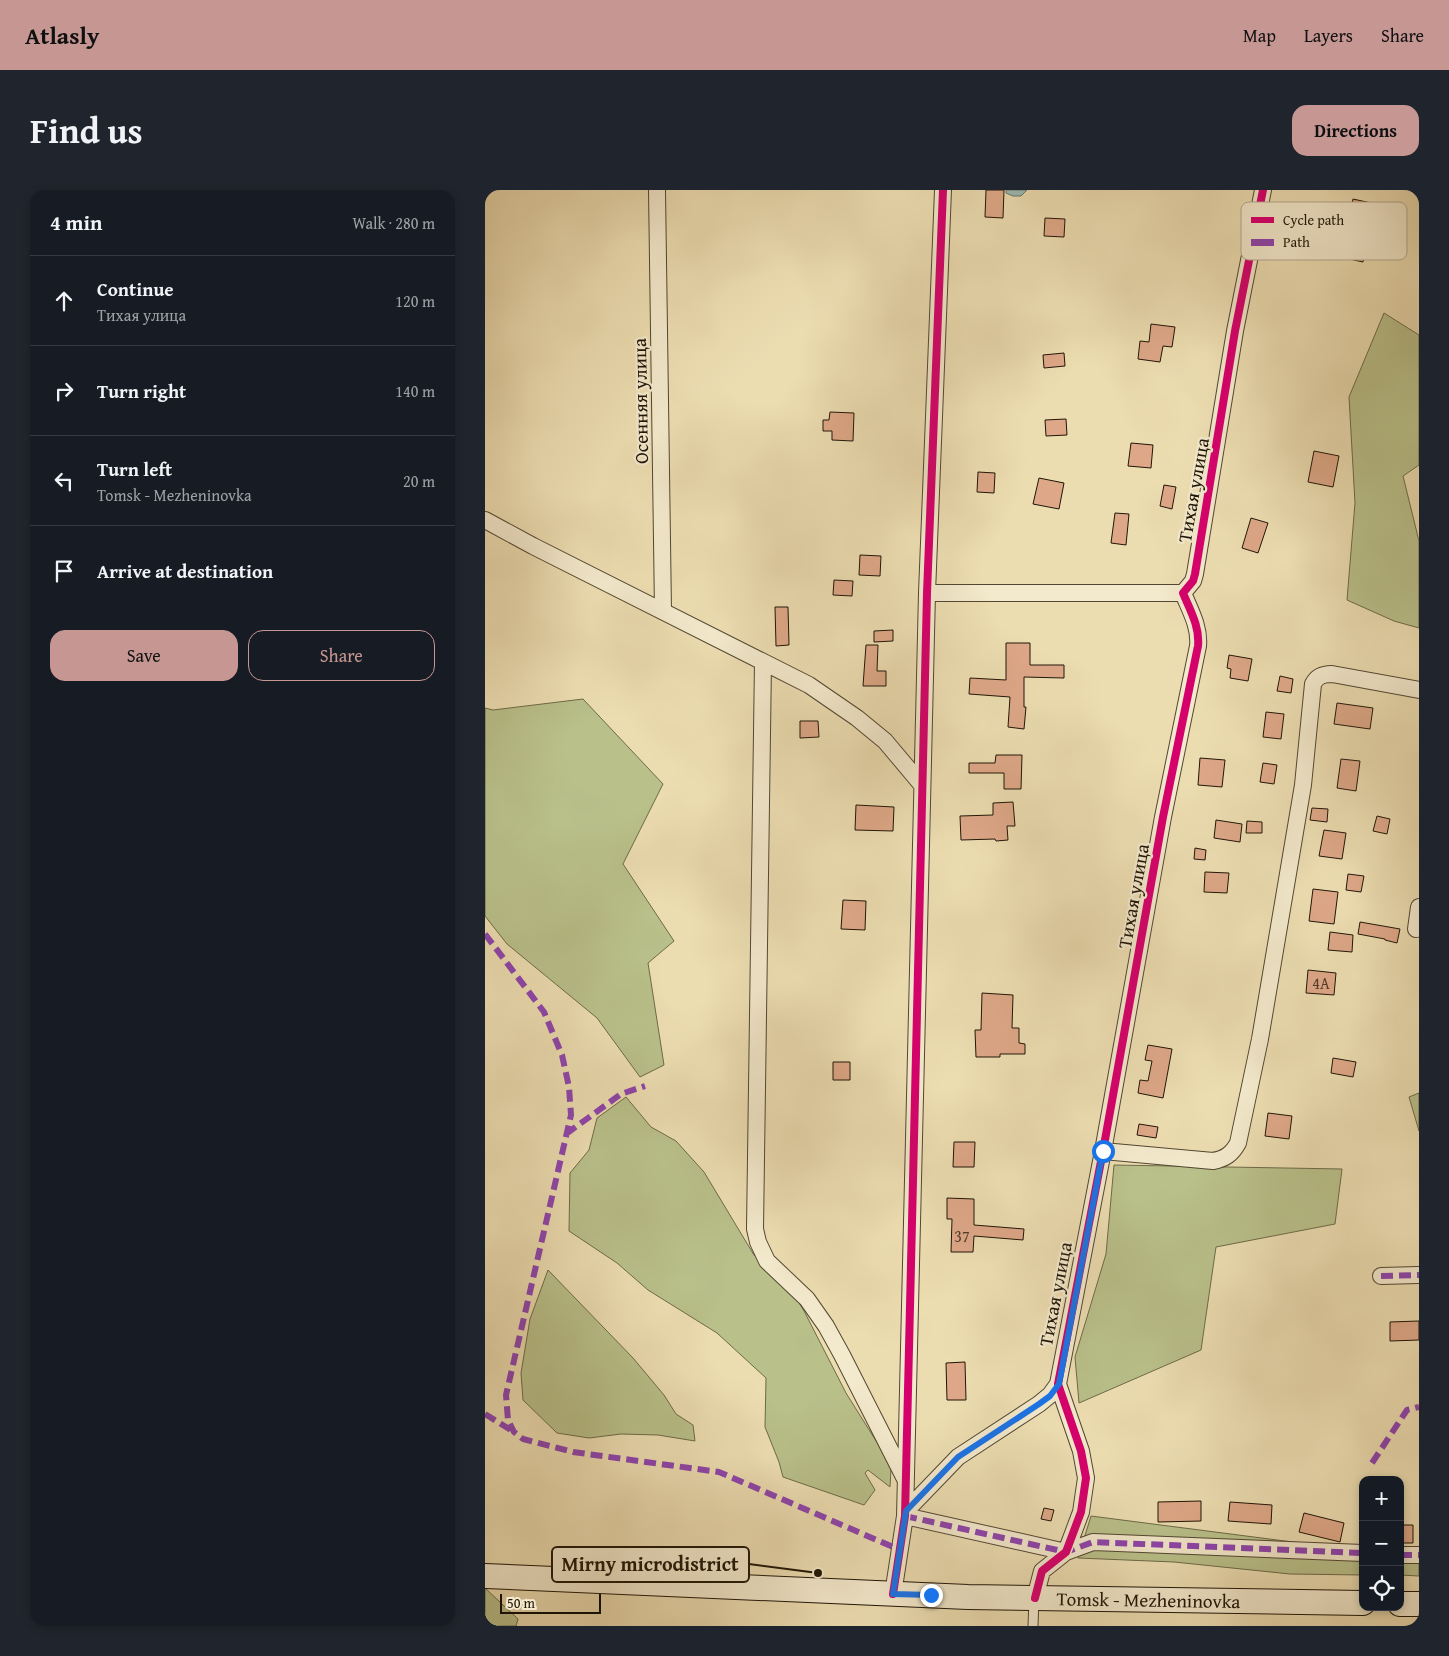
<!DOCTYPE html>
<html lang="en">
<head>
<meta charset="utf-8">
<style>
  :root { --surface:#171b24; --page:#20242c; --text:#f1f3f6; --muted:#9ea1a6; --line:#363941; --accent:#c59692 }
  body { margin:0; font-family:"Gentium Book Plus",serif; background:var(--page); color:var(--text) }
  .controls { position:absolute; right:15px; bottom:15px; display:grid; overflow:hidden; border-radius:10px; box-shadow:0 2px 8px #0003 }
  .controls button { width:45px; height:45px; display:grid; place-items:center; padding:0; border:0; border-bottom:1px solid var(--line); background:var(--surface); color:var(--text); font:25px sans-serif }
  .scale { position:absolute; left:15px; bottom:12px; width:101px; box-sizing:border-box; padding-left:5px; border:2px solid #1f1507; border-top:0; font-size:14px; line-height:18px; white-space:nowrap; color:#1f1507; -webkit-text-stroke:4px #f3e9cc; paint-order:stroke }
  .stop { position:absolute; width:15px; height:15px; margin:-11px; border:4px solid #1a73e8; border-radius:50%; background:#fff }
  .stop.end { background:#1a73e8; border-color:#fff; box-shadow:0 1px 5px #0008 }
  .list { margin:0; padding:0; list-style:none }
  h2 { display:flex; justify-content:space-between; align-items:center; height:65px; margin:0; padding:0 20px; font-size:21px }
  h2 small { font-size:16px; font-weight:400; color:var(--muted) }
  .list li { display:grid; grid-template-columns:32px 1fr auto; gap:15px; align-items:center; box-sizing:border-box; height:90px; padding:0 20px; border-top:1px solid var(--line) }
  .list b { display:block; font-size:19px; white-space:nowrap }
  .list p { margin:0; font-size:16px; white-space:nowrap; color:var(--muted) }
  .list em { font-size:16px; font-style:normal; color:var(--muted) }
  .actions { display:flex; gap:10px; padding:15px 20px }
  .actions a { flex:1; padding:11px 0; border:1px solid var(--accent); border-radius:15px; text-align:center; font-size:18px; color:var(--accent) }
  .actions .main { background:var(--accent); color:#111 }
  .icon { flex:none; width:28px; height:28px; fill:none; stroke:currentColor; stroke-width:2; stroke-linecap:round; stroke-linejoin:round }
  .map { position:relative; flex:none; width:934px; height:1436px; overflow:hidden; border-radius:15px }
  header { display:flex; align-items:center; gap:30px; box-sizing:border-box; height:70px; padding:0 25px; background:var(--accent); color:#111 }
  header strong { font-size:24px }
  nav { display:flex; gap:28px; margin-inline-start:auto; font-size:18px }
  .intro { display:flex; align-items:center; justify-content:space-between; box-sizing:border-box; height:120px; padding:0 30px }
  h1 { margin:0; font-size:35px }
  .button { padding:12px 22px; border-radius:15px; background:var(--accent); color:#111; font-size:18px; font-weight:700 }
  main { display:flex; gap:30px; padding:0 30px }
  aside { flex:1; background:var(--surface); border-radius:15px; box-shadow:0 2px 8px #0003 }
  .map>svg:first-child { display:block }
  .green { fill:#b9c08a; stroke:#6c6a48 }
  .water { fill:#9bbab4; stroke:#69786f }
  .building { fill:#dea888; stroke:#1f1507 }
  .lines { fill:none; stroke-linecap:round; stroke-linejoin:round }
  .lane-casing { stroke:#524732; stroke-width:11 }
  .street-casing { stroke:#524732; stroke-width:18 }
  .secondary-casing { stroke:#1f1507; stroke-width:26 }
  .lane { stroke:#f3e9cc; stroke-width:9 }
  .street { stroke:#f3e9cc; stroke-width:16 }
  .secondary { stroke:#f3e9cc; stroke-width:24 }
  .quiet { stroke:#8e44ad; stroke-width:6; stroke-dasharray:12 6; stroke-linecap:butt }
  .cycleway-casing { stroke:#f3e9cc; stroke-width:11 }
  .cycleway { stroke:#d6006c; stroke-width:8 }
  .route { stroke:#1a73e8; stroke-width:6 }
  .labels { text-anchor:middle; dominant-baseline:central; stroke-width:4.5; stroke-linejoin:round; paint-order:stroke }
  .number-label { font-size:16px; fill:#4f3a27 }
  .street-label { font-size:19px; fill:#1f1507; stroke:#f3e9cc }
  .key { fill:#f3e9cc; stroke:#b3a991; stroke-width:1 }
  .key-label { font-size:14px; fill:#1f1507 }
  .leader { fill:none; stroke:#1f1507; stroke-width:2 }
  .callout-dot { fill:#1f1507; stroke:#f3e9cc; stroke-width:2 }
  .callout { fill:#f3e9cc; stroke:#1f1507; stroke-width:2 }
  .callout-label { font-size:20px; text-anchor:middle; font-weight:bold; fill:#1f1507 }
</style>
</head>
<body>
<header>
<strong>Atlasly</strong>
<nav><a>Map</a><a>Layers</a><a>Share</a></nav>
</header>
<div class="intro"><h1>Find us</h1><a class="button">Directions</a></div>
<main>
<aside>
<h2>4 min<small>Walk · 280 m</small></h2>
<ul class="list">
<li><svg class="icon" aria-label="ahead" viewBox="0 0 24 24"><path d="M12 20V5M6 11l6-6 6 6"/></svg><div><b>Continue</b><p>Тихая улица</p></div><em>120 m</em></li>
<li><svg class="icon" aria-label="right" viewBox="0 0 24 24"><path d="M7 20v-9h11M14 6l5 5-5 5"/></svg><div><b>Turn right</b></div><em>140 m</em></li>
<li><svg class="icon" aria-label="left" viewBox="0 0 24 24"><path d="M17 20v-9H6M10 6l-5 5 5 5"/></svg><div><b>Turn left</b><p>Tomsk - Mezheninovka</p></div><em>20 m</em></li>
<li><svg class="icon" aria-label="arrive" viewBox="0 0 24 24"><path d="M6 21V4h12l-3 4 3 4H6"/></svg><div><b>Arrive at destination</b></div></li>
</ul>
<div class="actions"><a class="main">Save</a><a>Share</a></div>
</aside>
<div class="map">
<svg width="934" height="1436" viewBox="0 0 934 1436">
  <rect width="100%" height="100%" fill="#ecddb1"/>
  <filter id="stains"><feTurbulence type="fractalNoise" baseFrequency=".004" numOctaves="4"/><feColorMatrix values="0 0 0 0 .2 0 0 0 0 .09 0 0 0 0 .02 0 0 0 .5 -.17"/></filter>
  <radialGradient id="worn" r=".72"><stop offset=".6" stop-color="#630" stop-opacity="0"/><stop offset="1" stop-color="#630" stop-opacity=".3"/></radialGradient>
  <path class="green" d="M899 123 934 145V275L918 286 934 351V438L909 431 862 410 870 313 864 207Z
    M98 509 178 594 138 674 189 751 163 773 179 875 155 887 112 828 22 754 0 726V518L8 520Z
    M934 903V941L924 907Z
    M141 907 166 937 191 951 219 982 269 1065 307 1102 318 1119 361 1203 393 1254 406 1279 405 1297 383 1280 380 1283 390 1300 379 1315 298 1287 294 1272 280 1237 281 1188 232 1143 163 1100 132 1073 84 1041 85 983 104 960 112 928Z
    M629 975 857 979 850 1034 731 1057 716 1160 594 1213 590 1167 621 1064Z
    M63 1080 148 1168 179 1205 191 1224 208 1235 210 1251 173 1245 136 1244 104 1248 72 1243 38 1210 36 1183 45 1129Z
    M606 1326 854 1358H878V1385L805 1384 689 1372 593 1368Z
    M915 1358H934V1386L915 1385Z
    M0 1398 33 1429 31 1436H0Z"/>
  <path class="water" d="M521 0H542L536 6H528L521 3Z"/>
  <path class="building" d="M501 0H519L518 28 500 27Z
    M868 9 891 14 878 72 855 67Z
    M560 28 580 29 579 47 559 46Z
    M666 134 690 137 687 157 678 156 675 172 653 169 655 151 664 152Z
    M579 163 580 176 559 178 558 165Z
    M345 222 369 223 368 251 347 250V241H338V230H344Z
    M581 229 582 245 561 246 560 230Z
    M646 253 668 255 666 278 643 276Z
    M829 261 854 266 848 297 823 292Z
    M493 282 510 283 509 303 492 302Z
    M554 288 579 293 574 319 548 314Z
    M679 295 691 297 687 319 675 316Z
    M630 323 644 324 641 355 626 353Z
    M766 328 783 333 773 363 757 358Z
    M375 365 396 366 395 386 374 385Z
    M349 390 368 391 367 406 348 405Z
    M290 417H303L304 455 291 456Z
    M408 440V451L389 452V441Z
    M521 453H545V475H579V488L539 487V517H541L539 539 523 537 525 507 484 504 485 488 521 490Z
    M381 455H393L392 481H401V496H378Z
    M744 465 767 469 763 491 745 488 746 479 742 478Z
    M795 486 808 489 806 503 792 501Z
    M852 513 888 518 885 539 849 534Z
    M781 522 799 524 796 549 778 547Z
    M315 531H333L334 547 315 548Z
    M511 565H537L536 599H519V583H484V573H510Z
    M715 568 740 570 737 597 713 595Z
    M856 569 875 571 871 601 852 598Z
    M778 573 792 575 789 594 775 592Z
    M528 612 530 636H522L523 650 511 651 510 649 476 650 475 626 508 625V613Z
    M371 615 409 617 408 641 370 640Z
    M827 618 843 619 842 632 825 630Z
    M892 626 905 629 902 644 888 641Z
    M731 630 757 634 755 652 729 648Z
    M762 631 777 632V643H761Z
    M839 640 861 643 857 669 834 666Z
    M710 658 721 660 720 670 709 669Z
    M720 682 744 683 742 703 719 702Z
    M863 684 879 686 876 702 861 700Z
    M828 699 853 702 849 734 824 731Z
    M358 710 381 711 380 740 356 739Z
    M875 732 915 739 912 753 900 750V749L873 744Z
    M845 742 868 745 867 762 843 760Z
    M823 780 851 783 849 805 821 803Z
    M497 803 528 805 527 838H534V853L540 854V864H515V867H491L490 840H496Z
    M663 855 687 859 678 908 653 903 655 890 663 891 667 871 660 870Z
    M848 868 871 872 868 887 846 883Z
    M348 872H365V890H348Z
    M783 923 807 926 804 949 780 946Z
    M654 934 673 937 671 948 652 945Z
    M469 952H490L489 977H468Z
    M462 1008 489 1009V1035L539 1039 538 1050 489 1046 488 1062H466L467 1029H462Z
    M934 1131V1150L905 1151V1132Z
    M480 1172 481 1210H462L461 1173Z
    M716 1311V1331L673 1332V1312Z
    M745 1312 787 1315 786 1334 743 1331Z
    M559 1318 569 1320 566 1331 556 1329Z
    M819 1323 859 1333 855 1352 814 1342Z
    M915 1335H928V1353H915Z"/>
  <g class="lines">
    <g class="lane-casing">
      <path id="lane" d="M548 1436 549 1409"/>
    </g>
    <g class="street-casing">
      <path id="street" d="M172 0 178 421
        M0 330 48 356 324 495 372 528 400 551 437 595
        M442 403H698
        M278 472 270 1039 273 1052 282 1071 322 1109 341 1136 357 1165 420 1289
        M931 739 934 717
        M618 961 728 971C740 969 747 964 753 953L775 849 818 595 828 494C832 486 838 484 847 484L934 500
        M896 1086 934 1085
        M421 1321 473 1267 554 1214 565 1205 573 1194
        M420 1326 581 1362 608 1352 878 1363
        M915 1365H934
        M408 1404 420 1326 442 403 458 0
        M550 1408 557 1381 581 1362 596 1322 601 1288 596 1261 573 1194 618 961 678 627 713 456C715 437 705 420 698 403L708 391 710 384 750 141 778 0"/>
    </g>
    <g class="secondary-casing">
      <g id="secondary">
        <path id="s1" d="M0 1386 483 1407 878 1413"/>
        <path d="M915 1414H934"/>
      </g>
    </g>
    <use href="#lane" class="lane"/>
    <use href="#street" class="street"/>
    <use href="#secondary" class="secondary"/>
    <path class="quiet" d="M0 744 59 822 77 865 84 897 86 925 21 1205 23 1230 29 1242 38 1249 88 1262 234 1282 415 1360
      M81 944 136 904 160 896
      M896 1086 934 1085
      M0 1224 29 1242
      M887 1273 922 1220 934 1217
      M420 1326 581 1362 608 1352 878 1363
      M915 1365H934"/>
    <g class="cycleway-casing">
      <path id="cycleway" d="M408 1404 420 1326 442 403 458 0
        M550 1408 557 1381 581 1362 596 1322 601 1288 596 1261 573 1194 618 961 678 627 713 456C715 437 705 420 698 403L708 391 710 384 750 141 778 0"/>
    </g>
    <use href="#cycleway" class="cycleway"/>
  </g>
  <g class="lines">
    <path class="route" d="M446 1405 408 1404 421 1321 473 1267 554 1214 565 1206 574 1194 618 961"/>
  </g>
  <g class="labels">
    <g class="number-label">
      <text x="836" y="793">4А</text>
      <text x="477" y="1046">37</text>
    </g>
    <g class="street-label">
      <text transform="translate(155 211) rotate(-91)">Осенняя улица</text>
      <text transform="translate(708 300) rotate(-80)">Тихая улица</text>
      <text transform="translate(648 706) rotate(-80)">Тихая улица</text>
      <text transform="translate(570 1104) rotate(-79)">Тихая улица</text>
      <text stroke="none"><textPath href="#s1" startOffset="664">Tomsk - Mezheninovka</textPath></text>
    </g>
  </g>
  <rect x="756" y="12" width="166" height="58" rx="8" class="key"/>
  <rect x="766" y="27" width="23" height="6" fill="#d6006c"/>
  <rect x="766" y="49" width="23" height="7" fill="#8e44ad"/>
  <g class="key-label">
    <text x="798" y="35">Cycle path</text>
    <text x="798" y="57">Path</text>
  </g>
  <path class="leader" d="M333 1383L264 1374"/>
  <circle class="callout-dot" cx="333" cy="1383" r="5"/>
  <rect class="callout" x="67" y="1357" width="197" height="35" rx="5"/>
  <g class="callout-label">
    <text x="165" y="1381">Mirny microdistrict</text>
  </g>
  <rect width="100%" height="100%" filter="url(#stains)"/>
  <rect width="100%" height="100%" fill="url(#worn)"/>
</svg>
<div class="controls">
<button>+</button>
<button>−</button>
<button><svg class="icon" aria-label="locate" viewBox="0 0 24 24"><circle cx="12" cy="12" r="6"/><path d="M12 2v4M12 18v4M2 12h4M18 12h4"/></svg></button>
</div>
<div class="scale">50 m</div>
<div class="stop" style="left:618px;top:961px"></div>
<div class="stop end" style="left:446px;top:1405px"></div>
</div>
</main>
</body>
</html>
